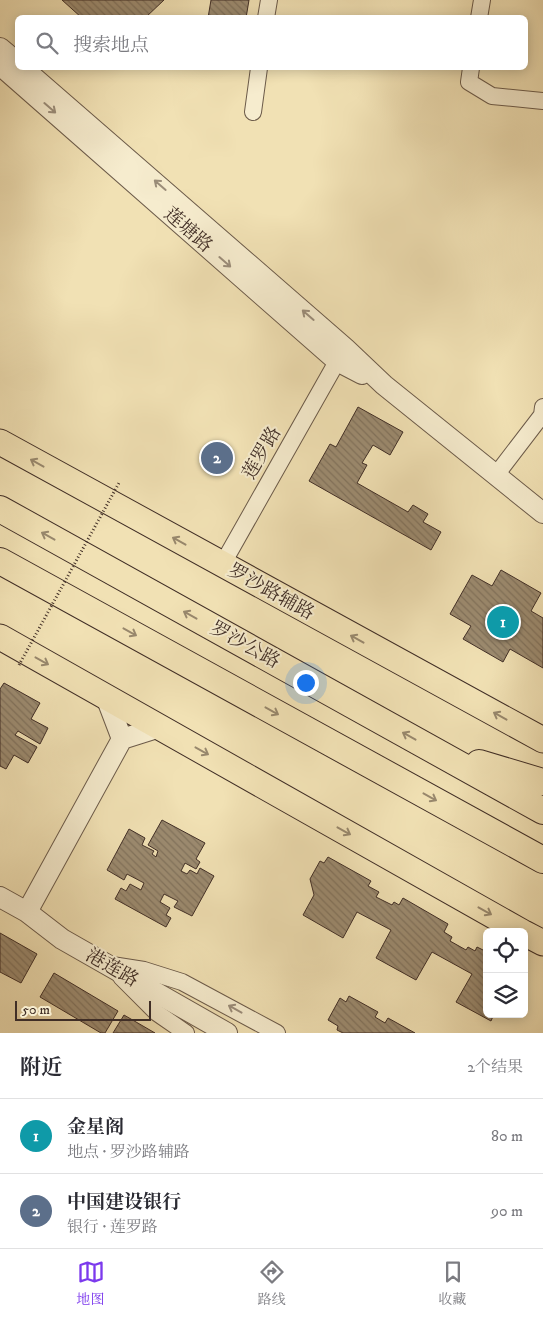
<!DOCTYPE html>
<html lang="zh">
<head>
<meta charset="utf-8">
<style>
  :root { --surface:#fff; --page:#f7f7f7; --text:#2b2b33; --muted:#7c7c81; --line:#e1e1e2; --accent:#7c3aed }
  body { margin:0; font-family:"IM FELL DW Pica","Noto Serif SC",serif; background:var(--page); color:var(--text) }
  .controls { position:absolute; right:15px; bottom:15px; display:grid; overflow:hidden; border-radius:8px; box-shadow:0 2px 12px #0003 }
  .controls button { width:45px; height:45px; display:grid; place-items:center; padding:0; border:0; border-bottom:1px solid var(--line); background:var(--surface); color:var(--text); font:25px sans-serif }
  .scale { position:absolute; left:15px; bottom:12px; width:136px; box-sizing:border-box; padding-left:5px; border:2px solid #402e26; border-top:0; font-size:14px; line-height:18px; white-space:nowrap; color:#402e26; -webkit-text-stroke:4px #f6ecce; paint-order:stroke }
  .you { position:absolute; left:305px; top:682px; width:18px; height:18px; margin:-12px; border:4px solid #fff; border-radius:50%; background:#1a73e8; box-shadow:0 0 0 8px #1a73e833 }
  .badge { display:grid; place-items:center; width:32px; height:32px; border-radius:50%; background:var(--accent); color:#fff; font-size:16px; font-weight:700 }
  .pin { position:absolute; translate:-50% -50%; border:2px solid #fff; box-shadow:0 1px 5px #0006 }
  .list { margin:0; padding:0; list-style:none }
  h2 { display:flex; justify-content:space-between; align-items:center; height:65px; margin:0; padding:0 20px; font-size:21px }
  h2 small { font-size:16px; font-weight:400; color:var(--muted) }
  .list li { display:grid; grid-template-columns:32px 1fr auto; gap:15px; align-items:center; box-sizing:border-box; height:75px; padding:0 20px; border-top:1px solid var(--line) }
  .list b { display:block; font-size:19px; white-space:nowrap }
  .list p { margin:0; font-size:16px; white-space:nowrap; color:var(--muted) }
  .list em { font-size:16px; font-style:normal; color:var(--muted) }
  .icon { flex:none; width:28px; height:28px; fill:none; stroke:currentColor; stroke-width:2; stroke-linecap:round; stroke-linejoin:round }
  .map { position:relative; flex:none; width:543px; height:1033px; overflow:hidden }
  .search { position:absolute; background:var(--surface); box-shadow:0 2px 12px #0003; left:15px; right:15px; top:15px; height:55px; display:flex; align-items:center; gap:12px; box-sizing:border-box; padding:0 18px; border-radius:8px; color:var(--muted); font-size:19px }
  .sheet { height:215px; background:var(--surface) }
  nav { display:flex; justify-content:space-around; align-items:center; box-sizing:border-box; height:70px; border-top:1px solid var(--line); background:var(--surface); font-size:14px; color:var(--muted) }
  nav a { display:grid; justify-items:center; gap:2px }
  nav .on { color:var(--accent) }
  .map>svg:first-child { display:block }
  .building { fill:url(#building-back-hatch); stroke:#402e26 }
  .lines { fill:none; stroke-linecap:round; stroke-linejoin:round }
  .minor-casing { stroke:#6c5b4a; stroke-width:18 }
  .tertiary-casing { stroke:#6c5b4a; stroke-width:22 }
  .primary-casing { stroke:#402e26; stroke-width:27 }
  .trunk-casing { stroke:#402e26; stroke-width:28 }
  .minor { stroke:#f6ecce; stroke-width:16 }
  .tertiary { stroke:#f6ecce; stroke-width:20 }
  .primary { stroke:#f1e1b4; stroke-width:25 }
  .trunk { stroke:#f1e1b4; stroke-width:26 }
  .path-bridge { stroke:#402e26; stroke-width:3; stroke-dasharray:1 2.5; stroke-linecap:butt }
  .oneway { stroke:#9b8d7a }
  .oneway2 { stroke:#98886d }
  .labels { text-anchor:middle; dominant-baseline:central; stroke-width:4; stroke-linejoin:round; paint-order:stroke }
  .street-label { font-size:19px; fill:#402e26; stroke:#f6ecce }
</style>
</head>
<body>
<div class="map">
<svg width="543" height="1033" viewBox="0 0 543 1033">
  <defs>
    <pattern id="building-back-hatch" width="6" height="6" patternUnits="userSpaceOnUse" patternTransform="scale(1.25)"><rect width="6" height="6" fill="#9c8b70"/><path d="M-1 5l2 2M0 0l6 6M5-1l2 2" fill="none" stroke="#81725c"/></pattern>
  </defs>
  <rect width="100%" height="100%" fill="#f1e1b4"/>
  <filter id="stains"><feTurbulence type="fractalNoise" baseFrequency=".004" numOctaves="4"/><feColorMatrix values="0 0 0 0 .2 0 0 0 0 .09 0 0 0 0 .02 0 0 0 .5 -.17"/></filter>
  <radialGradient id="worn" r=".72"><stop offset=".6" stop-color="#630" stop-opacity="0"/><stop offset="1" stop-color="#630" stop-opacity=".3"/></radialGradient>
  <path class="building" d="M62 0H164L145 18H82Z
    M211 0H249L246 18H208Z
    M358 407 403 432 390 455 373 445 362 463 367 465 357 483 408 512 413 505 428 514 423 522 441 532 431 550 309 481 330 444 336 447Z
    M501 570 541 593 531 611 543 618V668L510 649 503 662 463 639 471 626 450 614 472 575 492 586Z
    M4 683 40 703 31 719 48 728 40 744 18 731 15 735 37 747 28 763 14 755 6 769 0 766V689Z
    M162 820 205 843 196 859 200 862 196 869 185 863 181 871 187 874 190 870 197 874 200 868 214 876 192 916 174 907 178 901 164 894 160 902 170 908 166 915 171 918 166 927 115 899 121 888 126 891 130 884 141 890 144 883 127 874 124 880 107 870 129 829 145 838 142 845 154 851 152 854 156 857 158 851 148 845Z
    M328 857 371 881 368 886 379 892 376 897 392 905 394 902 399 905 403 898 448 924 444 932 452 937 450 941 466 950 468 947 475 951 477 947 487 952V1014H494L491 1021 456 1002 472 974 432 952 416 980 376 958 391 930 357 912 343 938 303 915 314 895 310 879 320 861 324 863Z
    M0 933 37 954 21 983 0 972Z
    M54 973 118 1011 105 1033H101L40 997Z
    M349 996 378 1012 375 1017 385 1023 388 1018 415 1033H343L337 1030 338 1026 328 1020 340 998 346 1002Z
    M124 1015 155 1033H113Z"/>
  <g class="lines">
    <g class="minor-casing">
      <path id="minor" d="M266 18 269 0
        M479 18 482 0
        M471 68 469 82 492 96 543 101
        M253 112 259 68
        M496 475 542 415 543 407
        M222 565 343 351
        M112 965 144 970 182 982 277 1033
        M121 977 157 1013 186 1033"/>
    </g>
    <g class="tertiary-casing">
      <path id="tertiary" d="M0 48 18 63
        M0 65 337 361 362 374
        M23 68 345 348 384 385 543 513
        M106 697 122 739
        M0 897 27 912 62 939 227 1033
        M27 912 122 739 160 727"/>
    </g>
    <g class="primary-casing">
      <path id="primary" d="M0 442 543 740
        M0 637 522 932
        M524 933 543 943"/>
    </g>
    <g class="trunk-casing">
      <path id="trunk" d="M0 509 543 811
        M0 561 543 860
        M479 763 543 782"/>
    </g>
    <use href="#minor" class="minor"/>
    <use href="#tertiary" class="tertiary"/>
    <use href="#primary" class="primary"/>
    <use href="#trunk" class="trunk"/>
    <path class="path-bridge" d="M19 665 120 481"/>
  </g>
  <defs><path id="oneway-shaft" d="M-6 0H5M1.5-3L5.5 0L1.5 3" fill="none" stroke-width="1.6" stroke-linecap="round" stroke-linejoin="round" transform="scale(1.25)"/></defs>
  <g class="oneway">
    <use href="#oneway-shaft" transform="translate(50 108) rotate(41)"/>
    <use href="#oneway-shaft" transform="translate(160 185) rotate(-139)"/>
    <use href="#oneway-shaft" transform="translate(225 262) rotate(41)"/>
    <use href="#oneway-shaft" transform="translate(308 315) rotate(-139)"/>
    <use href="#oneway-shaft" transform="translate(235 1009) rotate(-151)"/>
  </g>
  <g class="oneway2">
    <use href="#oneway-shaft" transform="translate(37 463) rotate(-151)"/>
    <use href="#oneway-shaft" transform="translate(48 536) rotate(-151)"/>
    <use href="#oneway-shaft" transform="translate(179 541) rotate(-151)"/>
    <use href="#oneway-shaft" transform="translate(190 615) rotate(-151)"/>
    <use href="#oneway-shaft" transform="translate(130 632) rotate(29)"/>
    <use href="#oneway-shaft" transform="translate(357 639) rotate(-151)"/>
    <use href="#oneway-shaft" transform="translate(42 661) rotate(29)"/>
    <use href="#oneway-shaft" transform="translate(272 711) rotate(29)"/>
    <use href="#oneway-shaft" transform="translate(500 716) rotate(-151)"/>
    <use href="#oneway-shaft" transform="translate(409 736) rotate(-151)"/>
    <use href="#oneway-shaft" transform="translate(202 751) rotate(29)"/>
    <use href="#oneway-shaft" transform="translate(430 797) rotate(29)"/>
    <use href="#oneway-shaft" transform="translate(344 831) rotate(29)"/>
    <use href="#oneway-shaft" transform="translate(485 911) rotate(29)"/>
  </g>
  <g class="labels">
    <g class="street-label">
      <text transform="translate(188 230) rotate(41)">莲塘路</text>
      <text transform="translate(262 453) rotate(-60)">莲罗路</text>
      <text transform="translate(271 592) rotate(29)">罗沙路辅路</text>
      <text transform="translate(245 645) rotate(29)">罗沙公路</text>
      <text transform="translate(112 968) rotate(30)">港莲路</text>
    </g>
  </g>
  <rect width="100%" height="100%" filter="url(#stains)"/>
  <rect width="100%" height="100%" fill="url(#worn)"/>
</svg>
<div class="controls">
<button><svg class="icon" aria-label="locate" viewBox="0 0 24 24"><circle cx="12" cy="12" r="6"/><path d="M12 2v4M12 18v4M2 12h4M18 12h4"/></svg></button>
<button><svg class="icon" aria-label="layers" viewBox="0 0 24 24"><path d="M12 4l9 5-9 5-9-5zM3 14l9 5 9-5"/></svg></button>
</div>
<div class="scale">50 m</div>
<div class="you"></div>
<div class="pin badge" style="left:503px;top:622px;background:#0f9aa8">1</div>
<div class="pin badge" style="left:217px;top:458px;background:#5c6f8a">2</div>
<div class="search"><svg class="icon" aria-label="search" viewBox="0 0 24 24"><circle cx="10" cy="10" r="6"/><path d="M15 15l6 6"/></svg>搜索地点</div>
</div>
<section class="sheet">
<h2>附近<small>2个结果</small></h2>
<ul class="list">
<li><span class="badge" style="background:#0f9aa8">1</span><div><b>金星阁</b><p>地点 · 罗沙路辅路</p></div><em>80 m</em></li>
<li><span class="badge" style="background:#5c6f8a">2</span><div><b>中国建设银行</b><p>银行 · 莲罗路</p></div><em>90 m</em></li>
</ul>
</section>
<nav>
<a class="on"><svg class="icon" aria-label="map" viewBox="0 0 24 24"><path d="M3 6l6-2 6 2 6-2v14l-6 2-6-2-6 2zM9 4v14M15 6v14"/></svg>地图</a>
<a><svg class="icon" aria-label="directions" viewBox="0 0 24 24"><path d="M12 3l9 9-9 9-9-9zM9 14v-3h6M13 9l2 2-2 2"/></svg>路线</a>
<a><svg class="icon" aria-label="saved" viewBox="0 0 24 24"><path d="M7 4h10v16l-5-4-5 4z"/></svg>收藏</a>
</nav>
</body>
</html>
